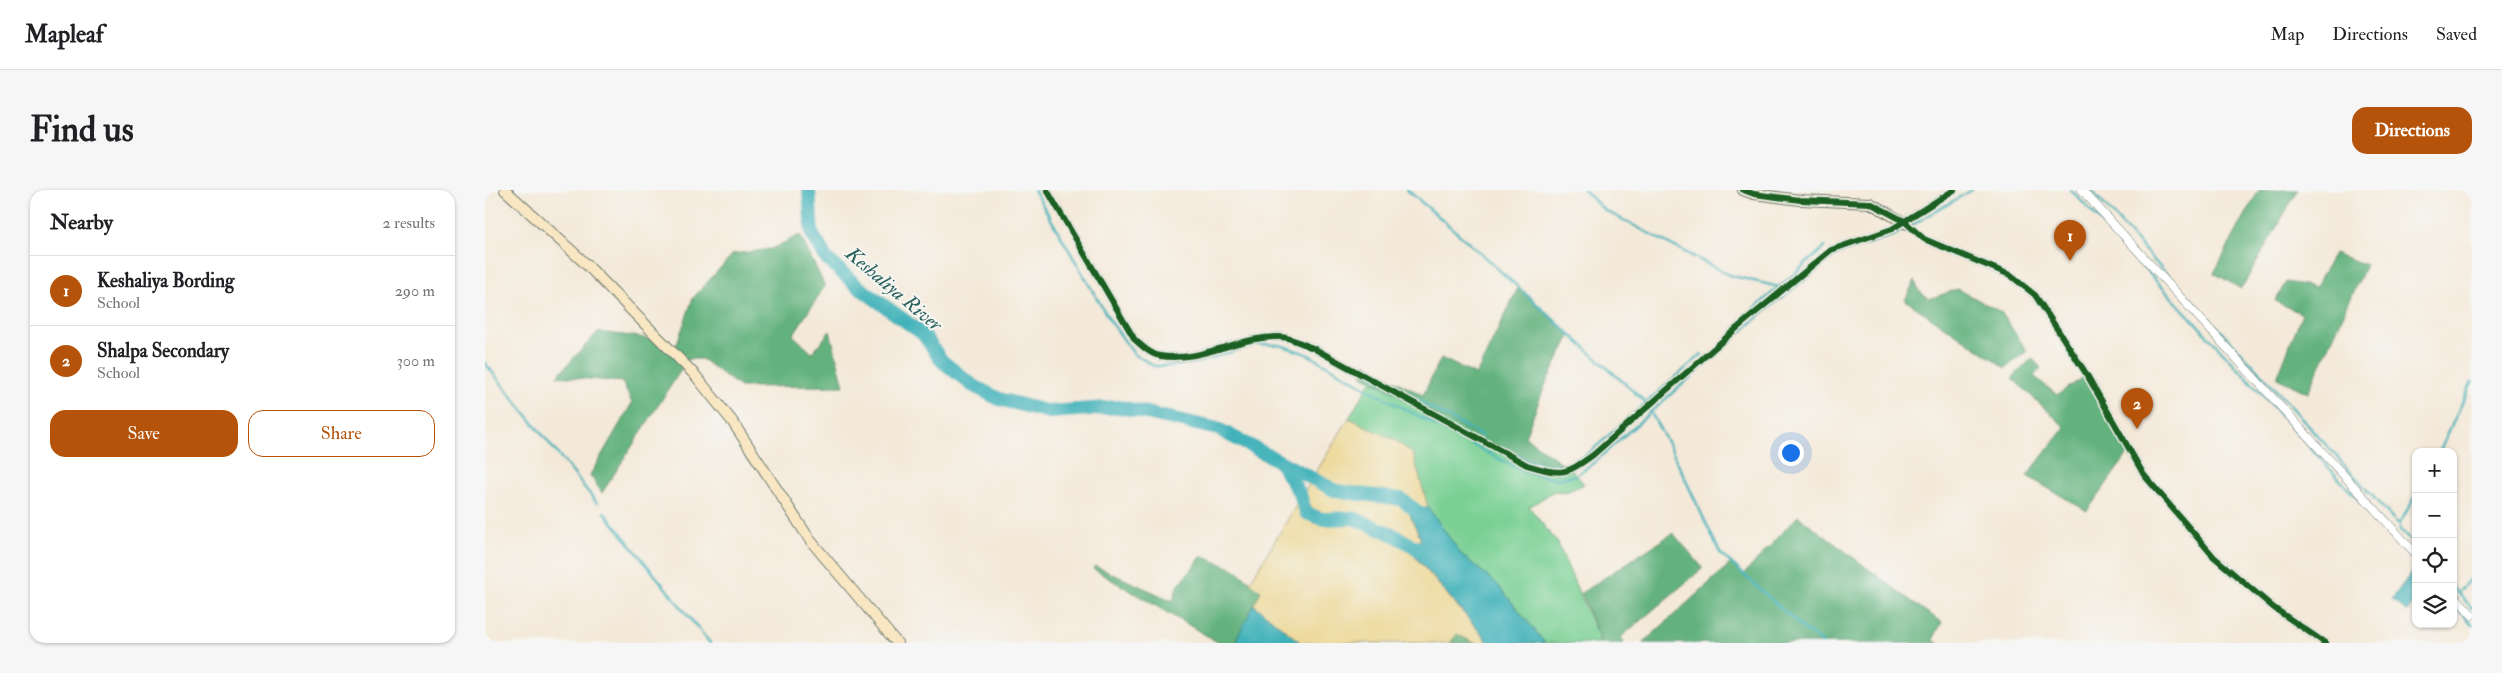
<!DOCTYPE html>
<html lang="en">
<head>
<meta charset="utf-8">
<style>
  :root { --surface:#fff; --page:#f6f6f6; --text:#202124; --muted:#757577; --line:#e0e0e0; --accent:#b45309 }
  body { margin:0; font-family:"IM FELL Double Pica",serif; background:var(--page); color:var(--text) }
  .controls { position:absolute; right:15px; bottom:15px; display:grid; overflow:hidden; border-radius:10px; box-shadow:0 1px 4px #0004 }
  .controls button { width:45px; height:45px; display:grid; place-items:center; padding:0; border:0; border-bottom:1px solid var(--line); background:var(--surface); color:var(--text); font:25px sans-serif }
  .you { position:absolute; left:1305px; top:262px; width:18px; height:18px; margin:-12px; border:4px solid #fff; border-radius:50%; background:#1a73e8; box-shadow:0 0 0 8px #1a73e833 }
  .badge { display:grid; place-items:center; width:32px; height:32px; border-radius:50%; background:var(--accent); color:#fff; font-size:16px; font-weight:700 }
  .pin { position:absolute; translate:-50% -41px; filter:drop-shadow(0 1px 2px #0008) }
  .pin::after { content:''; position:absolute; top:26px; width:18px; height:15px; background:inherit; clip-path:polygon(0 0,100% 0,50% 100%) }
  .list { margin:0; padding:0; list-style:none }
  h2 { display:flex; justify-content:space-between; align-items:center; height:65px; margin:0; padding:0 20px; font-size:21px }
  h2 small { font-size:16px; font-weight:400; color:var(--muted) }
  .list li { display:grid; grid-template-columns:32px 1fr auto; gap:15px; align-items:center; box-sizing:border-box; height:70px; padding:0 20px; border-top:1px solid var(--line) }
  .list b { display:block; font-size:19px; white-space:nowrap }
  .list p { margin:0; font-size:16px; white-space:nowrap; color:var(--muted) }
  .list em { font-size:16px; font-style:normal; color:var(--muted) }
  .actions { display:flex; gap:10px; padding:15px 20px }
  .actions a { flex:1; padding:11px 0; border:1px solid var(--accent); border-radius:15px; text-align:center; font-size:18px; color:var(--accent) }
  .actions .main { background:var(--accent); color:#fff }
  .icon { flex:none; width:28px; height:28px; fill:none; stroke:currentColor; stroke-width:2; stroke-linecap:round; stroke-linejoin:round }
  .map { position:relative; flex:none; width:1987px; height:453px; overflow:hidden; border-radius:15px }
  header { display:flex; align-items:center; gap:30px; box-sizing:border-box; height:70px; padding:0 25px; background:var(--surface); border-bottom:1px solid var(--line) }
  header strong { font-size:24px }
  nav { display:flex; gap:28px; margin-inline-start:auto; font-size:18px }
  .intro { display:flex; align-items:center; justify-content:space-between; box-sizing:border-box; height:120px; padding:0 30px }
  h1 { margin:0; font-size:35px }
  .button { padding:12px 22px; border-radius:15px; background:var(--accent); color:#fff; font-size:18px; font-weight:700 }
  main { display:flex; gap:30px; padding:0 30px }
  aside { flex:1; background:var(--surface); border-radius:15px; box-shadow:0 1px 4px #0004 }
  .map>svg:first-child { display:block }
  .green { fill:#7ad094; stroke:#4c8664 }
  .forest { fill:#63b27e; stroke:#417859 }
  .sand { fill:#eeda9e; stroke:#868c69 }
  .water { fill:#42b2ba; stroke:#307877 }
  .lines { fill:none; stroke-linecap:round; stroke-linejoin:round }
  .stream { stroke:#42b2ba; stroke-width:2.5 }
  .river { stroke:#42b2ba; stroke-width:14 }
  .street-casing { stroke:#6a796e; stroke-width:9 }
  .secondary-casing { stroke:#6a796e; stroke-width:12 }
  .street { stroke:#fff; stroke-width:8 }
  .secondary { stroke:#f9e7c3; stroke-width:10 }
  .cycleway-casing { stroke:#f6f6f2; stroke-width:9 }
  .cycleway { stroke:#1b5e20; stroke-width:6 }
  .labels { text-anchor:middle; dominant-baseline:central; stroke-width:4; stroke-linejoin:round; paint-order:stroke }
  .water-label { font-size:20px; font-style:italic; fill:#2a605c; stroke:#f6f6f2 }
</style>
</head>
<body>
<header>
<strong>Mapleaf</strong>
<nav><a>Map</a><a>Directions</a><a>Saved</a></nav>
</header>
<div class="intro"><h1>Find us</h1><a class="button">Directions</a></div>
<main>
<aside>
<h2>Nearby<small>2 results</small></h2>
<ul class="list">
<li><span class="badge">1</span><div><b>Keshaliya Bording</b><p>School</p></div><em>290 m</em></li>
<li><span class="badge">2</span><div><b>Shalpa Secondary</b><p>School</p></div><em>300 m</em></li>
</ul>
<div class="actions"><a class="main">Save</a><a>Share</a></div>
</aside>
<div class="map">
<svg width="1987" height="453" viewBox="0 0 1987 453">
  <rect width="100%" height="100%" fill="#f6f6f2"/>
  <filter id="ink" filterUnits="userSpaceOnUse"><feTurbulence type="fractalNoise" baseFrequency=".02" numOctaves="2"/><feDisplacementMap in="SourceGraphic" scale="10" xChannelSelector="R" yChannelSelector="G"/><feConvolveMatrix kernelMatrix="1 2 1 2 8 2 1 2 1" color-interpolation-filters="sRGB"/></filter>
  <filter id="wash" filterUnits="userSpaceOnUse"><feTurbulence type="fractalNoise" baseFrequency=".0096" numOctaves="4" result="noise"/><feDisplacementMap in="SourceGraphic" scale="20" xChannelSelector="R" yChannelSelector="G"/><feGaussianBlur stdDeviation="1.12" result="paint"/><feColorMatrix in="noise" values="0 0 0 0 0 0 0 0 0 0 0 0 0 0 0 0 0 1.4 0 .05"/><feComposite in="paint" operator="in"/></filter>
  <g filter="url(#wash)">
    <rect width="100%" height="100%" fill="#f4e9d9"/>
    <path class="green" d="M886 191 1087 280 1099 294 1081 302 1069 301 1044 317 1072 352 1115 451 1112 453H1060L1012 394 976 364 943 317 928 264 911 251 864 228Z"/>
    <path class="forest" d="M1774 0H1813L1756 99 1729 83Z
      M315 45 340 96 308 145 327 163 345 141 359 196 255 197 217 169H203L117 303 105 285 147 213 137 192 72 186 113 142 155 147 191 156 208 108 248 64 286 59Z
      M1849 63 1881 75 1823 203 1792 188 1817 124 1790 111 1801 92 1831 97Z
      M1430 90 1433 100 1444 109 1473 99 1516 122 1542 161 1521 178 1420 110Z
      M1033 98 1085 146 1061 193 1040 247 1087 280 1042 275 877 185 881 173 892 182 938 205 956 168 991 185Z
      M1547 168 1556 178 1549 186 1572 205 1602 185 1645 261 1602 321 1542 286 1580 237 1527 188Z
      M1313 326 1437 419 1457 432 1448 450 1453 453H1158L1246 373 1259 384Z
      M1188 343 1218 378 1136 447 1139 453H1112L1115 450 1096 403Z
      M717 366 749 379 777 401 751 449 755 453H734L608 379 610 376 688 411 692 397Z
      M972 444 990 453H965Z"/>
    <path class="sand" d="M864 228 911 251 928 264 943 317 925 325 936 349 924 360 1004 453H990L972 444 965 453H816L769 415 776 401 765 392Z"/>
    <path class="water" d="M943 317 976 364 1012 394 1060 453H1004L924 359 936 349 925 325Z
      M1926 383 1931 388V410L1922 422 1907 409Z
      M769 415 816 453H755L751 449Z"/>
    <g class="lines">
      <path class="stream" d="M549 0 624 129 649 164 669 176H688L714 172 770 154 795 155 822 164 901 209 1039 282 1073 289 1091 285 1107 274 1282 119 1353 63 1410 45 1422 38
        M922 0C1005 68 1081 143 1162 213
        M1099 0 1119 20 1244 85 1294 97
        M1586 0 1751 176 1931 373
        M1606 0 1673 75 1760 166 1911 332 1915 333
        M1427 35 1487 0
        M1262 125 1340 57
        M0 173 112 313
        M883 183 997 246
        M1165 221 1187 261 1235 363 1320 440 1338 453
        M1954 262 1987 192
        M1028 263 1043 271 1072 277 1082 276 1105 262 1217 164
        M1931 305 1915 333V340L1931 357
        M119 322 225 453
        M1968 398 1987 418
        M1973 403 1987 386
        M1968 414 1987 434"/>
      <path class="river" d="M324 0 327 44 342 69 371 95 438 144 457 171 487 195 514 209 564 222 635 217 733 239 851 301 916 309 942 329 945 334
        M795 273 815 304 821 323 837 329 868 328 907 344 930 357 943 368"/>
    </g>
  </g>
  <g filter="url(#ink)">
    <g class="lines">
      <g class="street-casing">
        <path id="street" d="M562 0 650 150C657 156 666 165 675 166 717 173 754 145 796 147 806 147 818 155 828 158L1042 275C1076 285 1079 286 1108 265L1252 138 1346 60 1407 39 1469 0
          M1597 0 1931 364
          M1422 34 1439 49 1525 85 1550 105 1602 185 1659 285 1729 367 1789 418 1840 453
          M1968 404 1987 425"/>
      </g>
      <g class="secondary-casing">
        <path id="secondary" d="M20 0 101 74 210 185 247 231 325 350 412 453
          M1258 0 1269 4 1315 10 1385 13 1422 34"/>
      </g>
      <use href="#street" class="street"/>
      <use href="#secondary" class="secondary"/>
      <g class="cycleway-casing">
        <path id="cycleway" d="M562 0 650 150C657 156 666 165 675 166 717 173 754 145 796 147 806 147 818 155 828 158L1042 275C1076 285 1079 286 1108 265L1252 138 1346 60 1407 39 1469 0
          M1258 0 1269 4 1315 10 1385 13 1419 31 1439 49 1525 85 1550 105 1602 185 1659 285 1729 367 1789 418 1840 453"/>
      </g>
      <use href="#cycleway" class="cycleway"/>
    </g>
  </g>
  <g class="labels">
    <g class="water-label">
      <text transform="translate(409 99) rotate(40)">Keshaliya River</text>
    </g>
  </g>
</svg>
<div class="controls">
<button>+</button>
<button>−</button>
<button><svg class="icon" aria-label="locate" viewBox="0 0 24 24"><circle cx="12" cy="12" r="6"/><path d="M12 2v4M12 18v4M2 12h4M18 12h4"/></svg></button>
<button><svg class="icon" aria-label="layers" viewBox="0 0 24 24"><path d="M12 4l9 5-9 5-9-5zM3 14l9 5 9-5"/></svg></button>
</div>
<div class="you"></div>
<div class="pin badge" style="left:1585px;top:71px">1</div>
<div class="pin badge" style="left:1652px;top:239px">2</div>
</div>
</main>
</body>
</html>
